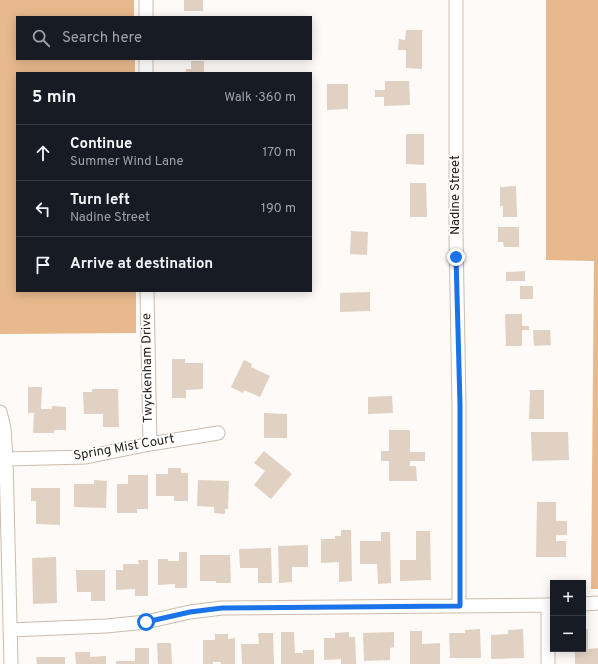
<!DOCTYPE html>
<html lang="en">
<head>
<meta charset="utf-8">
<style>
  :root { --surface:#171b24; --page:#20242c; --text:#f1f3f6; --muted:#9ea1a6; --line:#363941 }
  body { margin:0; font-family:Overpass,sans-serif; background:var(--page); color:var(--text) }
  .controls { position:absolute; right:12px; bottom:12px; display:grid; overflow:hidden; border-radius:0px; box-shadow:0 2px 10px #0003 }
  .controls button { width:36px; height:36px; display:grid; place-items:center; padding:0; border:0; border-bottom:1px solid var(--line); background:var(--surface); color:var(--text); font:20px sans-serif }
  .stop { position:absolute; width:12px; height:12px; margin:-9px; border:3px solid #1a73e8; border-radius:50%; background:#fff }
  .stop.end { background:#1a73e8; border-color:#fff; box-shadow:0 1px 4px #0008 }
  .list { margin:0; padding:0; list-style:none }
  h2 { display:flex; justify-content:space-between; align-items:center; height:52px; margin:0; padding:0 16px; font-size:17px }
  h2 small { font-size:13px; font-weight:400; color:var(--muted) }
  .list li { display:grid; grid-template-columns:26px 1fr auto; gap:12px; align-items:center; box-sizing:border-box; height:56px; padding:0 16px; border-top:1px solid var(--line) }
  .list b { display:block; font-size:15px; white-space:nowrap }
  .list p { margin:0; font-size:13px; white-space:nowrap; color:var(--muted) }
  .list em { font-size:13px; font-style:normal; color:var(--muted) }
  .icon { flex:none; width:22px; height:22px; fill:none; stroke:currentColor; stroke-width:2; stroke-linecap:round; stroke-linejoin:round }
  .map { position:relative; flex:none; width:598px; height:664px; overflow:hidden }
  .search { position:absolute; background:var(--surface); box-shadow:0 2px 10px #0003; left:16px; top:16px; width:296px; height:44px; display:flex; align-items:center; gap:10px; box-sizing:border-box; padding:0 14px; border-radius:0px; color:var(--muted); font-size:15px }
  .panel { position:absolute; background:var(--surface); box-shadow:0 2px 10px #0003; left:16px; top:72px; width:296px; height:220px; border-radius:0px }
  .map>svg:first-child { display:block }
  .forest { fill:#e8b98c }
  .building { fill:#e1d1c2 }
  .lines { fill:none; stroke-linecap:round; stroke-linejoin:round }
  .minor-casing { stroke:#cbbbac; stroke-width:15 }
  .minor { stroke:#fff; stroke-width:13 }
  .route { stroke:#1a73e8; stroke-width:5 }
  .labels { text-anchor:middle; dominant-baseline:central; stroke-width:3.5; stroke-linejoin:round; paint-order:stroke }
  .street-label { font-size:13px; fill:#29231d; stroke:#fff }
</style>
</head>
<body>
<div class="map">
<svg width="598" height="664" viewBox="0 0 598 664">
  <rect width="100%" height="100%" fill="#fefaf7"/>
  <path class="forest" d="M0 0H134V17H17V59H135V73H17V291H136V333L0 334Z
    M546 0H598V589H591L594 261 546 260Z"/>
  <path class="building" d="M184 0H203V11H184Z
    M406 30H422V69L406 68V50H398L399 39 405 40Z
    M191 61H204V73H186V69H191Z
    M385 81H409L410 105 384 106V97H375V90H385Z
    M327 84H348V109L327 110Z
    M406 134H424V165L406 164Z
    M410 183H426L427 217H410Z
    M516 186 517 217H503V206H500V187Z
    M498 227H519V247H504L503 242H498Z
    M351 231 368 232 367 255 350 254Z
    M525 271V281H506V272Z
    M520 286H533V299H520Z
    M370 292V311L340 312V293Z
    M505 314H522V326H529V330H522V346H506Z
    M533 330H550L551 345 534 346Z
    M172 359H185V363H203V389L186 390V398H172Z
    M244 360 252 364 251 367 270 376 260 397 244 390 243 393 231 387Z
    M28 387H42L41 409H52V406L66 407V430H54V433H33L34 413H28Z
    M92 389H118L119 427H103V414H84L83 392H92Z
    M530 390H544V419H529Z
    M392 396 393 413 368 414V397Z
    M264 413 287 414V438H264Z
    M389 430H410V452H425V461H410V466H416L417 481H389V461H381V451H389Z
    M531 432H568L569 460 532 461Z
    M264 451 292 474 271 499 254 485 265 471 254 463Z
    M168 468H181V473H188V501H174V496H156V474H168Z
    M128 475H148V509H137V513H117V484H128Z
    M94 480 107 481 106 508 74 507V484H94Z
    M198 480 229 481 228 509H225V514L214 513V507L197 506Z
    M31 488H60V525L36 524V501H31Z
    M537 502H556V521H567V535H556V541H566V557H536Z
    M341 530H351L352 581 339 582V562L321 563V539H335V536H341Z
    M416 531H430L431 580 400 581V560H416Z
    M381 532H390L391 583 378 584 377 564H360V541H381Z
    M308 545V567H292V582L279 583 278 546Z
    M271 548 272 583H258V568H240L239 549Z
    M179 552H187V588H175V584L158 585V559H168V561H179Z
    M200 555H230L231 583H216V581H200Z
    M56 557 57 603 33 604 32 558Z
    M138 560H148V596H135V589L116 590V570H123V564H139Z
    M76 570H105V601H91V592H77Z
    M480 629 481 658H450L449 633H465V630Z
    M523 629 524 658 491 659V635L508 634V630Z
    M583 629H588V649L598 648V664H575V649H583Z
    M410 631H422V644L440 643V664H410Z
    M281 632H294L295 653H303V650H314V664H281Z
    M349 632V637H355L356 664H341V659L324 660V638H335V633Z
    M394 632V647L390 648V660L364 661 363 633Z
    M258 633H273L274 664H242L241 644H259Z
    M215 634H228V639L235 638V664H221V662H213V664H203V640H215Z
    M157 643H171L172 664H158Z
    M135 648H149V664H116V661H135Z
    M75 652H90V657L106 656V664H76Z
    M36 657H65V664H37Z"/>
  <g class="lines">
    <g class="minor-casing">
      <path id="minor" d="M146 0V17
        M456 0V234L459 405V606
        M146 59V73
        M147 291 150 444
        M0 412 4 428 6 459 11 664
        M6 459 86 457 150 444 218 433
        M583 604 598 603
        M10 630 106 626 146 622 190 612 222 608 553 605
        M548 664V605"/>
    </g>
    <use href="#minor" class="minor"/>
  </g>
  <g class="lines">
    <path class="route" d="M146 622 190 612 222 608 460 606V405L456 257"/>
  </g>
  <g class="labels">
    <g class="street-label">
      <text transform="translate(456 195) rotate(-90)">Nadine Street</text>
      <text transform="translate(148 368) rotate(-91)">Twyckenham Drive</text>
      <text transform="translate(124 448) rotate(-10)">Spring Mist Court</text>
    </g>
  </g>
</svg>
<div class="controls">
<button>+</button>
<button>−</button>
</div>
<div class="stop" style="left:146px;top:622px"></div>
<div class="stop end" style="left:456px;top:257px"></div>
<div class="search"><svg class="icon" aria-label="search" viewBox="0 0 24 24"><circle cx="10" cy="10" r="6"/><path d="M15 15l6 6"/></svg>Search here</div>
<section class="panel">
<h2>5 min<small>Walk · 360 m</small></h2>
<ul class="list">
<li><svg class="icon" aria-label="ahead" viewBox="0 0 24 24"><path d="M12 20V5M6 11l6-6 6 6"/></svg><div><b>Continue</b><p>Summer Wind Lane</p></div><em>170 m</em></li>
<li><svg class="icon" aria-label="left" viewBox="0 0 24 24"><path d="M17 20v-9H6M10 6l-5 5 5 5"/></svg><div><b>Turn left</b><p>Nadine Street</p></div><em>190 m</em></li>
<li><svg class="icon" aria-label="arrive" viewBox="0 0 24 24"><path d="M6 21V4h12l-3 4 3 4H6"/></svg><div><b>Arrive at destination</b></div></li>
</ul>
</section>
</div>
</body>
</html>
